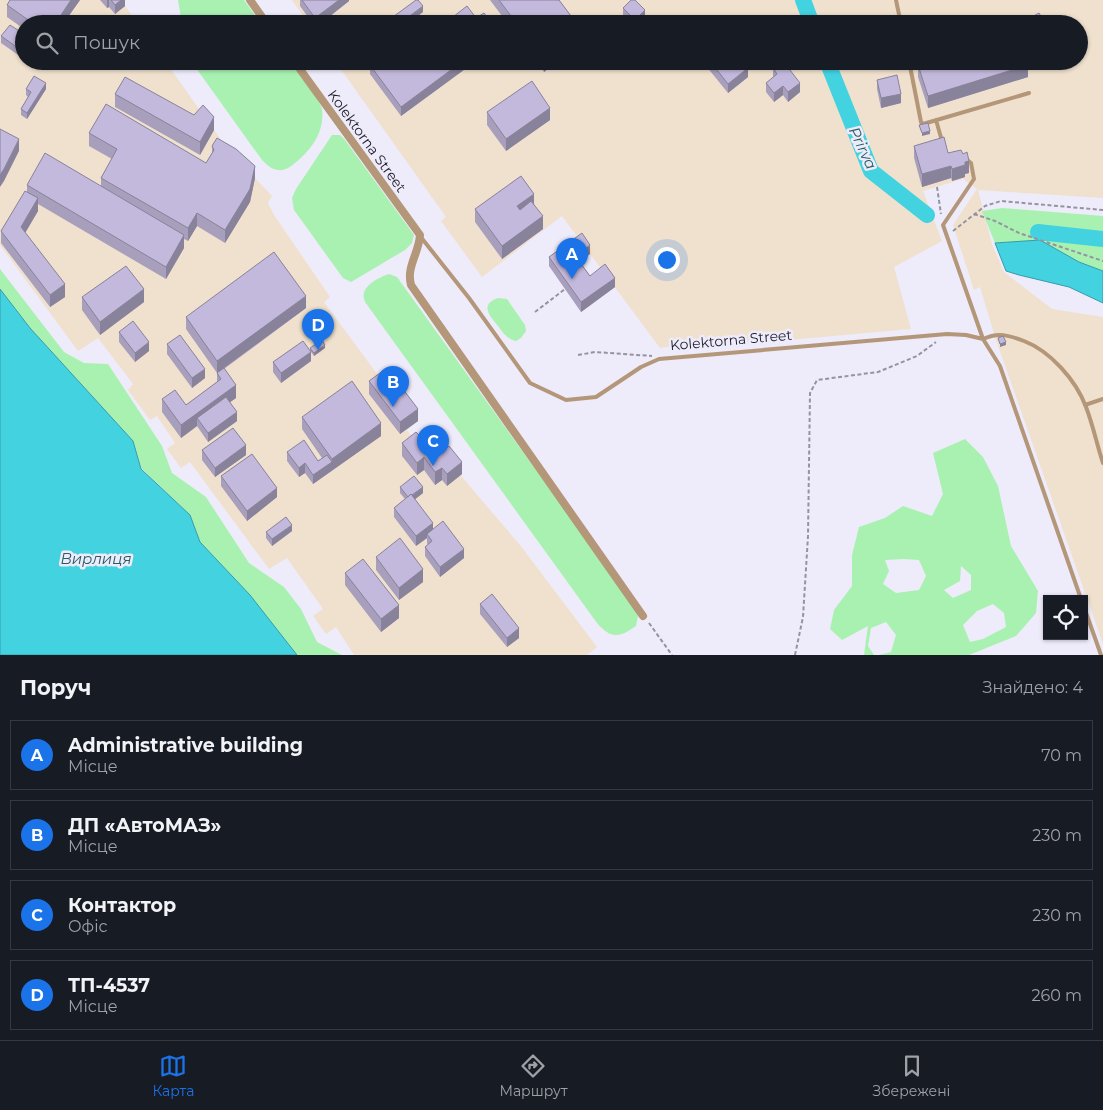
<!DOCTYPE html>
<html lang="uk">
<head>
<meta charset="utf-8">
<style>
  :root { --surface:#171b24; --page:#242831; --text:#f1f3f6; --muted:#9ea1a6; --line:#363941; --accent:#1a73e8 }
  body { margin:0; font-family:Montserrat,sans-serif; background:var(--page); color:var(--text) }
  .controls { position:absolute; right:15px; bottom:15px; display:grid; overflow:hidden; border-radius:0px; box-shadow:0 1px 4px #0004 }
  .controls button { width:45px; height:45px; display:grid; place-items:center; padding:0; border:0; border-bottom:1px solid var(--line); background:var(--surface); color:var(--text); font:25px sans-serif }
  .you { position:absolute; left:666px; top:259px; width:18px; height:18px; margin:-12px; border:4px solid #fff; border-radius:50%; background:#1a73e8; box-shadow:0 0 0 8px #1a73e833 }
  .badge { display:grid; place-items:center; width:32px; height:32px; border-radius:50%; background:var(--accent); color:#fff; font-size:16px; font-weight:700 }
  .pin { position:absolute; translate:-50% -41px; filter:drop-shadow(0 1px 2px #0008) }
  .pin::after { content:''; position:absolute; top:26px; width:18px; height:15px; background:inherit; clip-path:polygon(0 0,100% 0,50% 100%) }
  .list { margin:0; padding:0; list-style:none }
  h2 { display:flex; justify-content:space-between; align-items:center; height:65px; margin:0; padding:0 20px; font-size:21px }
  h2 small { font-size:16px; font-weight:400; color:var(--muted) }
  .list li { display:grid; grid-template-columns:32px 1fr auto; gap:15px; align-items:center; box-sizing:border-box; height:70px; margin:0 10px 10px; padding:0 10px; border:1px solid var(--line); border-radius:0px }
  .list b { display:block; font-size:19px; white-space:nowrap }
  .list p { margin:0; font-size:16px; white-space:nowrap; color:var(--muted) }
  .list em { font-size:16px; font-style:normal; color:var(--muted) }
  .icon { flex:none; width:28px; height:28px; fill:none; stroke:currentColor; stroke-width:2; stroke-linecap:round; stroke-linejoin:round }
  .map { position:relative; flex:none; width:1103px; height:655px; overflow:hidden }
  .search { position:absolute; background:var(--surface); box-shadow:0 1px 4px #0004; left:15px; right:15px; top:15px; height:55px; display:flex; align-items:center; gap:12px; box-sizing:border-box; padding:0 18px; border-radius:28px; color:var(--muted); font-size:19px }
  .sheet { height:385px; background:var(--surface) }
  nav { display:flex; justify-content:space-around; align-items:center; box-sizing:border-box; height:70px; border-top:1px solid var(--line); background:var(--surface); font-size:14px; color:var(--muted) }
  nav a { display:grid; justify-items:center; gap:2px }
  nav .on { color:var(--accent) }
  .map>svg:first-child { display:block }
  .industrial { fill:#f0e1ce }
  .green { fill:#a9f1b1; fill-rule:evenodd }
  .water { fill:#42d2e0; stroke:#389ba9 }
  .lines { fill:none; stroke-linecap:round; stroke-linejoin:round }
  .river { stroke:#42d2e0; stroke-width:16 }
  .path { stroke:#9693a1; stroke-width:2; stroke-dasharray:4 2.5; stroke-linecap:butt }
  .service { stroke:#b49679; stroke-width:4 }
  .minor { stroke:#b49679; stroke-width:8 }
  .wall { fill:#a89fbd }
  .shaded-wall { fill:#88829a }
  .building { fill:#c3b9dc; stroke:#88829a }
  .labels { text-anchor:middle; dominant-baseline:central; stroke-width:5; stroke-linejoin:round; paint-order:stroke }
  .street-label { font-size:14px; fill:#1f1c29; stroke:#eeebfa }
  .water-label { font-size:15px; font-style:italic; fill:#245e64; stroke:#eeebfa }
</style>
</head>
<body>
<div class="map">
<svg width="1103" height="655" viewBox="0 0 1103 655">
  <rect width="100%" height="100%" fill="#eeebfa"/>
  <path class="industrial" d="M0 0H121L138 24H24V61H165L236 161 255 178 272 196 268 203 274 215 330 297 324 302 383 382 387 380 418 421 407 430 421 449 462 474 461 476 520 545 597 647 587 655H354L336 627 326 634 313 616 323 609 287 558 269 569 190 462 181 468 167 449 175 443 157 416 150 420 128 390 133 384 98 338 78 351 0 245Z
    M292 0H1103V198L978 190 992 244 1004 272 1052 309 1103 317V644L996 340 980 287 974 290 953 225 977 189 963 179 923 191 942 241 894 267 911 329 778 341 687 344 660 348 562 216 482 277 441 221 446 217 335 61H1079V24H309Z"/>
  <path class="green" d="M178 0H244L261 24H182Z
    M191 61H289C296 71 320 100 322 109 325 132 311 150 295 163 290 167 285 171 278 170 271 169 267 165 262 160Z
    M332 135H340L345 140 414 235 412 243 405 250 351 282 343 278 294 210 292 198 296 189Z
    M1002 208 1103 216V271L1079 262 1040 240 995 243 982 211Z
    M0 269 64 352 84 363 108 364 162 446 172 473 206 497 249 563 284 587 301 609 317 642 342 655H297L250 595 200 542 190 515 141 468 133 441 30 328 0 289Z
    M389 274 397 277 628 598 638 616 636 626C619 638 611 639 597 623L365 302C364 299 363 296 364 293 366 284 380 277 389 274Z
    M498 298 507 299 525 325 526 331 521 338 516 341C507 339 503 333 498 326 490 316 479 305 498 298Z
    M965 439 983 457 998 486 1011 546 1038 591 1036 613 1016 636 969 655H879L891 652 896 635 886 622 871 628 868 646 874 655H864L868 626 842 640 830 629 834 610 852 586V555L859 527 885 518 903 506 932 516 943 494 933 453ZM904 559 919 560 926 576 919 590 896 593 883 584 889 571 885 560ZM961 566 971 575V590L953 598 944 590 960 581ZM993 604 1004 613 1006 627 983 639 970 642 963 625 977 611Z"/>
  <path class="water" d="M1040 240 1079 262 1103 271V303L1069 287 1019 275 1006 271 995 243Z
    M0 289 30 328 133 441 141 469 190 515 200 542 250 595 297 655H0Z"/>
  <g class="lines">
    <path class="river" d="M803 0 812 24
      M827 61 871 171 927 215
      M1038 232 1103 239"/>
    <path class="path" d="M937 187 941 214
      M974 214 995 221 1019 233 1103 261
      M953 231 985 206 1001 201 1103 210
      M535 312 565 289
      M578 355 595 352 652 356
      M649 623 672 655
      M795 655 803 617 808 536 810 393 817 380 878 372 917 356 936 342"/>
    <path class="service" d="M896 0 901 24
      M909 61 921 122 923 124 1029 93
      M936 120 942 141
      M966 159 971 163 974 179 943 225 983 339 1000 366 1081 599
      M420 236 469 298 530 383 566 400 596 397 641 367 659 359 947 334 966 335 983 339
      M983 339C998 332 1008 335 1024 341 1050 351 1076 380 1086 407 1093 425 1097 445 1103 463
      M1085 405 1103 399
      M1084 607 1101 655"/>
    <path class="minor" d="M250 0 267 24
      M294 61 420 235C419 253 406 267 411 285L643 616"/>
  </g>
  <path class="wall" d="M80 0 63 24H24V29L7 17V5Z
    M100 0H125V6L115 14 109 7 107 8Z
    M300 0H349V1L320 24H313L300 6Z
    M490 0H559L577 24H508Z
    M623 8 645 20 641 24H629L623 17Z
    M24 34V53L21 57 1 43V36Z
    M374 61H476L401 116 370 74V65Z
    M536 61H558L544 72Z
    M702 61H743L748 77 728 93Z
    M918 65 1028 77 928 108 918 77Z
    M773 68 800 92 788 102 783 95 774 102 766 92V83L773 78Z
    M877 80 901 103 881 108 877 89Z
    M26 89H46L27 119 21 115V109L28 97 26 95Z
    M115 94 214 130 200 155 115 107Z
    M487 112 550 120 506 151 487 125Z
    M89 133 206 163 212 153V146L255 178 250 202 225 243 197 226 188 241 184 239V248L166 279 38 204V211L25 233 65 297 50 307 1 243V231L27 192V185L101 186V178L112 159 89 146Z
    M914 146 948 153 969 173 965 174V177L952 181 951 178 922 187 914 158Z
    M534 204 543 229 502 259 475 222V209Z
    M590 254 580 262 590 276 615 287 581 312 549 266V257Z
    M82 297 144 302 100 335 82 310Z
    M306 308 224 369 236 398 230 402 237 421 208 442 197 426 181 438 162 412V399L186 405 217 382V373L186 329V317Z
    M119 332 149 351 135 362 119 342Z
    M167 344 205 378 192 388 167 354Z
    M310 348H325L314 356 311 352V361L281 383 273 372V362L310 350Z
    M369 381 418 421 400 434 369 394Z
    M302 417 381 436 313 484 305 473 299 477 287 461V452L318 461 322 458 302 429Z
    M421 437 441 448 462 474 447 486 442 480 435 485 424 470 417 475 402 456V443Z
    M202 450 246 455 215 477 202 460Z
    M221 476 277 497 247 521 221 486Z
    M400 487 423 493 415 499 433 529 464 558 440 577 425 556V547L428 545 427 543V538L416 546 394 517V508L405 499 400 493Z
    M292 531 272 546 266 538V532Z
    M376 557 423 582 399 600 376 570Z
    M345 573 399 618 381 632 345 585Z
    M480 604 519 638 507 647 480 614Z"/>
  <path class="shaded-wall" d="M71 0H80L63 24H55Z
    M107 0H109V7L107 8Z
    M121 0H125V6L115 14V5Z
    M339 0H349V1L320 24H315V18Z
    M423 6V12L408 24H399Z
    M645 10V20L641 24H635V20Z
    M1043 20V23L1041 24H1036Z
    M24 47V53L21 57V50Z
    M463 61H476L401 116V107Z
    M544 61H558L544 72Z
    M1034 61H1044V64L1034 67Z
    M895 63V66L885 68V65Z
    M1028 65V77L928 108V96Z
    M748 68V77L728 93V84Z
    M46 83V89L27 119V113Z
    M800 83V92L788 102V92Z
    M783 86V95L774 102V93Z
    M901 94V103L881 108V98Z
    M550 108V120L506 151V139Z
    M214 117V130L200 155V142Z
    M930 131V134L922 136V133Z
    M19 139V151L4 181 0 187V175Z
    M969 161V173L965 174V177L952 181V169L965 162Z
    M255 166V178L250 202 225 243V230Z
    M951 166V178L922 187V174Z
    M534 194V206L517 218V206Z
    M38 198V211L21 240V227Z
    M197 213V226L188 241V228Z
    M543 216V229L502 259V246Z
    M184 235V248L166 279V267Z
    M590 245V254L575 265V256Z
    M615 278V287L581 312V302Z
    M65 284V297L50 307V295Z
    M144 289V302L100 335V322Z
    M306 296V308L217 373V361Z
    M149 342V351L135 362V353Z
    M1006 342V345L1000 347V344Z
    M325 345V348L314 356V353Z
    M311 352V361L281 383V373Z
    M205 369V378L192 388V378Z
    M236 385V398L201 423 197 418V426L181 438V425Z
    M418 409V421L400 434V422Z
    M237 412V421L208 442V433Z
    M381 423V436L313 484V475L332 462V459Z
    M246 445V455L215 477V468Z
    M424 457V470L417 475V463Z
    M462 462V474L447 486V474Z
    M305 463V473L299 477V468Z
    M442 468V480L435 485V472Z
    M423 487V493L409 504V498Z
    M277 488V497L247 521V511Z
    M433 523V533L427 534V538L416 546V536Z
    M292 525V531L272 546V539Z
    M464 549V558L440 577V567Z
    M423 569V582L399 600V588Z
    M399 605V618L381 632V619Z
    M519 628V638L507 647V638Z"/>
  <path class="building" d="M10 0H71L55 24H34L7 5Z
    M111 0H121L115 5Z
    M302 0H339L315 18Z
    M416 0H418L423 6 399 24H387L386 22Z
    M499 0H559L577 24H517Z
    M631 0H635L645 10 635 20 623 8Z
    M467 6 476 18 484 13 492 24H444Z
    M1039 13 1043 20 1036 24H1031L1028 19Z
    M10 25 24 34V47L21 50 1 36Z
    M374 61H463L401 107 370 65Z
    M710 61H743L748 68 728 84Z
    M781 61H783L800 83 788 92 783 86 774 93 766 83 777 74 773 68Z
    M884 61H894L895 63 885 65Z
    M929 61H1027L1028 65 928 96 918 65Z
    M897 75 901 94 881 98 877 80Z
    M34 76 46 83 27 113 21 109 31 92 26 89Z
    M125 77 194 115 203 105 214 117 200 142 115 94Z
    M532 81 550 108 506 139 487 112Z
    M106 104 206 163 214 150 212 146 217 138 236 149 255 166 250 189 225 230 197 213 188 228 101 178 117 149 89 133Z
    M928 123 930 131 922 133 919 125Z
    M0 129 19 139 4 169 0 175Z
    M944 137 948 153 961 150 963 154 967 152 969 161 965 162V165L952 169 951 166 922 174 914 146Z
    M45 153 184 235 166 267 27 185Z
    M521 176 534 194 517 206 520 210 531 201 543 216 502 246 475 209Z
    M25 191 38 198 21 227 65 284 50 295 1 231Z
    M582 233 590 245 575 256 590 276 605 264 615 278 581 302 549 257Z
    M274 252 306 296 217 361 186 317Z
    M126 266 144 289 100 322 82 297Z
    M133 321 149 342 135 353 119 332Z
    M180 335 205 369 192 378 167 344Z
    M1003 336 1006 342 1000 344 998 338Z
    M322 340 325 345 314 353 310 348Z
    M303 341 311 352 281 373 273 362Z
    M224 368 236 385 181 425 162 399 175 390 186 405 221 379 217 373Z
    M387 368 418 409 400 422 369 381Z
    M352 381 381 423 332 459 302 417Z
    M226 397 237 412 208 433 197 418Z
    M233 428 246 445 215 468 202 450Z
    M431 430 441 443 438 445 443 451 449 446 462 462 447 474 442 468 435 472 424 457 417 463 402 443 416 432 421 437Z
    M304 440 318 461 327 455 332 462 313 475 305 463 299 468 287 452Z
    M252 454 277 488 247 511 221 476Z
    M414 476 423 487 412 495 411 494 408 497 400 487Z
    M411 494 433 523 416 536 394 508Z
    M286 517 292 525 272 539 266 532Z
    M443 521 464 549 440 567 425 547 432 541 427 534Z
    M400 538 423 569 399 588 376 557Z
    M363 559 399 605 381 619 345 573Z
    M492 594 519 628 507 638 480 604Z"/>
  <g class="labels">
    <g class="street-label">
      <text transform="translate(367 141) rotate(54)">Kolektorna Street</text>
      <text transform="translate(731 340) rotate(-5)">Kolektorna Street</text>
    </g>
    <g class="water-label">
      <text transform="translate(863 148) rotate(65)">Prirva</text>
      <text x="96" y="558">Вирлиця</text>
    </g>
  </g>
</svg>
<div class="controls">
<button><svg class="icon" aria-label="locate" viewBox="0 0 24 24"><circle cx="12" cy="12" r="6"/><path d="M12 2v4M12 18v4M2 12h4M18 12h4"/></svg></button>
</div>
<div class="you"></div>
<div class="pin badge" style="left:572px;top:279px">A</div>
<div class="pin badge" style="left:393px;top:407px">B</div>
<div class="pin badge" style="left:433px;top:466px">C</div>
<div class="pin badge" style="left:318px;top:350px">D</div>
<div class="search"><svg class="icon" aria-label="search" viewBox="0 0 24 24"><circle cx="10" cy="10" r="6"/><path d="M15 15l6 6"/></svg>Пошук</div>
</div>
<section class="sheet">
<h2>Поруч<small>Знайдено: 4</small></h2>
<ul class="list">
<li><span class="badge">A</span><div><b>Administrative building</b><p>Місце</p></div><em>70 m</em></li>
<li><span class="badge">B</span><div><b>ДП «АвтоМАЗ»</b><p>Місце</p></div><em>230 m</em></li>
<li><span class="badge">C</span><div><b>Контактор</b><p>Офіс</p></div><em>230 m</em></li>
<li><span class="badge">D</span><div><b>ТП-4537</b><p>Місце</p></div><em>260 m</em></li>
</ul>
</section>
<nav>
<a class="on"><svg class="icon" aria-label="map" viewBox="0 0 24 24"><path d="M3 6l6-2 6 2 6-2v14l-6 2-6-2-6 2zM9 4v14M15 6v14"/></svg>Карта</a>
<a><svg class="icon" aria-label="directions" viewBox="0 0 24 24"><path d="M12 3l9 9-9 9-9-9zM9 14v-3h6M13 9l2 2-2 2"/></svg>Маршрут</a>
<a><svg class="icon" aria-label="saved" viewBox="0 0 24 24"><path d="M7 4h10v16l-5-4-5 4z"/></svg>Збережені</a>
</nav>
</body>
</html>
